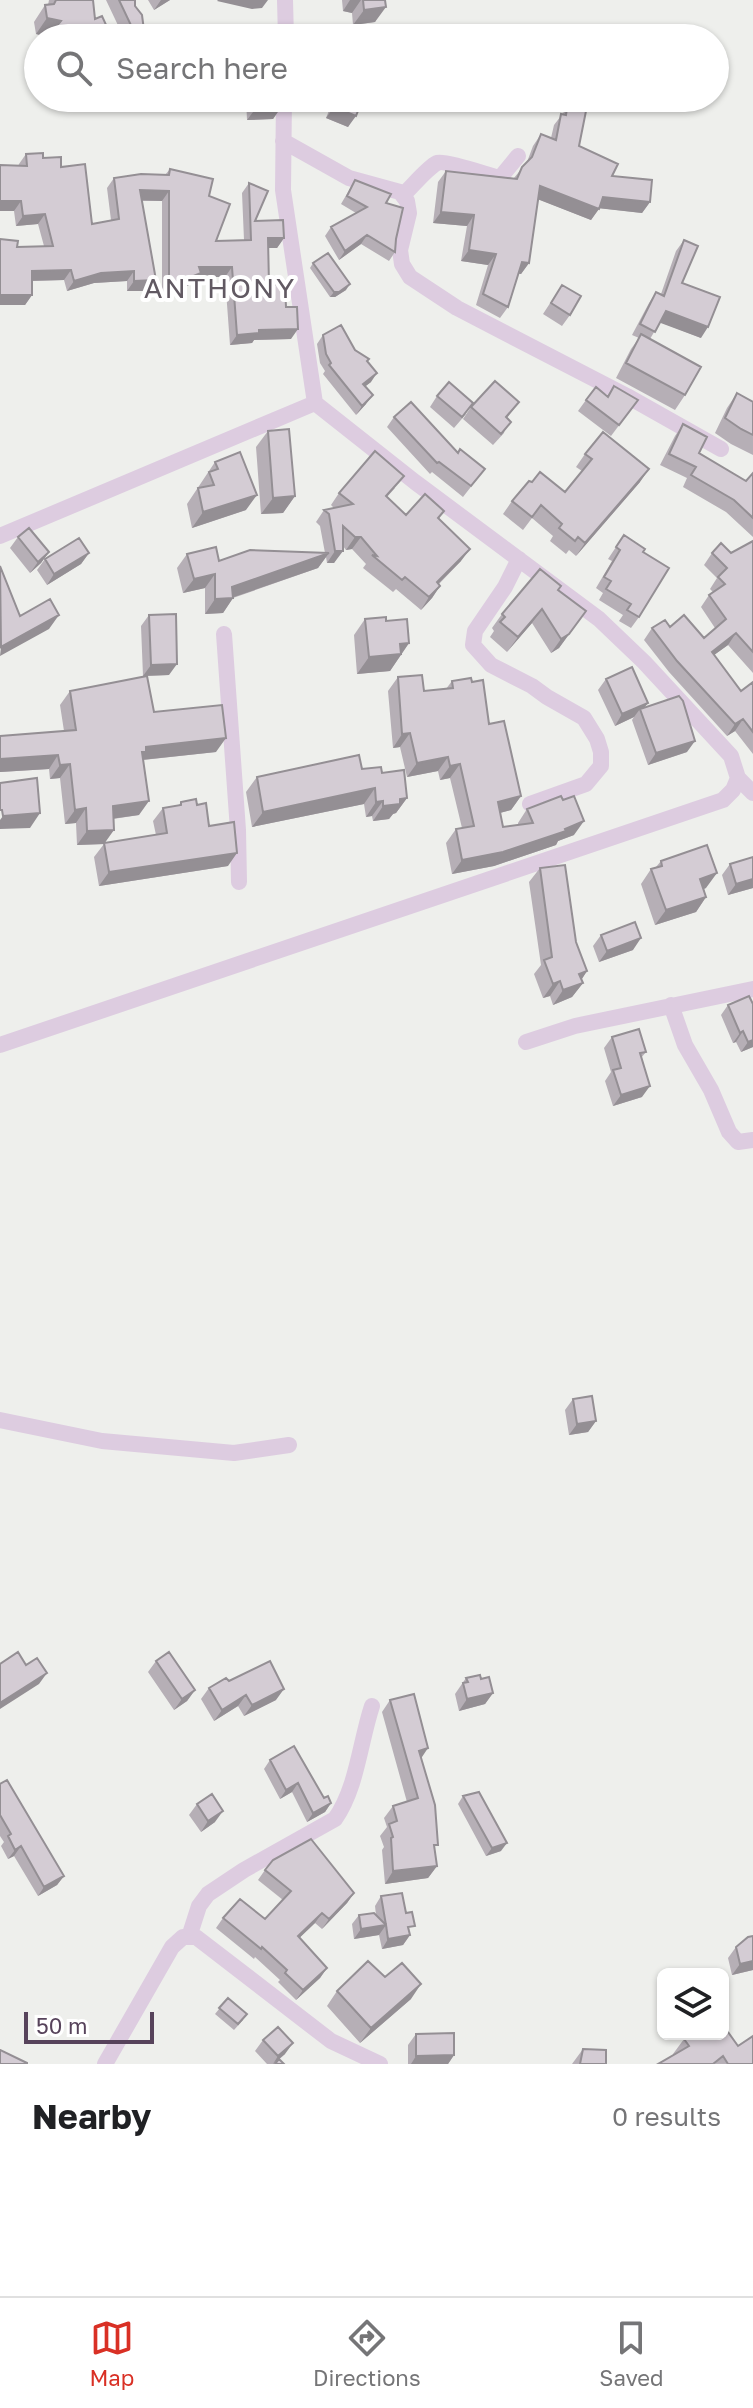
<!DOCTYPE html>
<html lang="en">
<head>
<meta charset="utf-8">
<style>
  :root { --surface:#fff; --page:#f6f6f6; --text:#202124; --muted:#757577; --line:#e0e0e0; --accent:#d93025 }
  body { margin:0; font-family:"Golos Text",sans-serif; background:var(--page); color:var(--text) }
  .controls { position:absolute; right:24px; bottom:24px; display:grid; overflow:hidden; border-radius:12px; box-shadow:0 2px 6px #0004 }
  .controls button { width:72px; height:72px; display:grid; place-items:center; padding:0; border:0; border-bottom:2px solid var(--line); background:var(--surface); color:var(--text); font:40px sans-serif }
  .scale { position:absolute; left:24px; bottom:20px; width:130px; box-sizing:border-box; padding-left:8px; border:4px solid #57435b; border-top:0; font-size:22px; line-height:28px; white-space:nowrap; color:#57435b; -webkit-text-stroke:6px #fff; paint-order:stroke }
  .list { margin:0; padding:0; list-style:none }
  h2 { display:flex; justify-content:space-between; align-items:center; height:104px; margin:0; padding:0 32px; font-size:34px }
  h2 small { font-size:26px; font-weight:400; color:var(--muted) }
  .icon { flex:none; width:44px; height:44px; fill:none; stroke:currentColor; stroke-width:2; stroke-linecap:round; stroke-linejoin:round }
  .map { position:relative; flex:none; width:753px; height:2064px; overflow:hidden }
  .search { position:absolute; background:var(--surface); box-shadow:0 2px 6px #0004; left:24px; right:24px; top:24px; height:88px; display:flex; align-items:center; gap:20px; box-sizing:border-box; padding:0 28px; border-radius:44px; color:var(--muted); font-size:30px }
  .sheet { height:232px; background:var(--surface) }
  nav { display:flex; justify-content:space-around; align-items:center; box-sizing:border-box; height:112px; border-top:2px solid var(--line); background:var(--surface); font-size:22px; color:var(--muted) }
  nav a { display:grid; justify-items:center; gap:4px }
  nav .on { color:var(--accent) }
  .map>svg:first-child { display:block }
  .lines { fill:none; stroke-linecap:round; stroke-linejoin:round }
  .street { stroke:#ddcce0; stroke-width:16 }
  .wall { fill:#b6afb6 }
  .shaded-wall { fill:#948f94 }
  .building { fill:#d4ccd4; stroke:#948f94; stroke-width:2 }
  .labels { text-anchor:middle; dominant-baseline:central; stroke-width:8; stroke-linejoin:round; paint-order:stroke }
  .quarter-label { font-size:28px; letter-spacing:2px; fill:#615962; stroke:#fff }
</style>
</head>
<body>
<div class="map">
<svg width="753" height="2064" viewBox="0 0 753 2064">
  <rect width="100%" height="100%" fill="#eeefec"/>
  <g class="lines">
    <path class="street" d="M285 0 286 38
      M283 141 349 178 400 192 407 201 409 213 400 250 402 264 410 277 457 308 627 396 721 449
      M403 195C412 187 427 168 437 163 443 160 488 175 500 178L518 156
      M0 536 315 403
      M519 559 505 587 475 631 473 645 491 665 532 686 547 697 584 718 597 739 601 752V766L586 784 530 804
      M224 634 238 830 239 882
      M738 778 753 793
      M671 1005 685 1045 711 1090 729 1132 738 1142 753 1140
      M526 1042 575 1026 753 989
      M0 1045 723 800 733 790 738 778 731 756 644 662 599 619 415 482 315 403 283 190 284 98
      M0 1420 102 1441 234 1453 289 1445
      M189 1937 199 1906 208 1894 244 1870 335 1819C357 1788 360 1742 372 1706
      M105 2064 172 1947 183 1937H196L331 2041 380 2064"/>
  </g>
  <path class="wall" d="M49 0H93L95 19 112 38H48L49 37 36 34 34 22 45 5H48Z
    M106 0H135V6L145 38H124Z
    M148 0H170L154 10Z
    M342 0H385L375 22 353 25 352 13 343 11Z
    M255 30 285 38H249Z
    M246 98H285L284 103 273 119 247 120Z
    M334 98H363L348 127 326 118Z
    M567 108 579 146 612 176 650 202 642 213 599 208 591 220 538 199 529 263 521 274 518 273 508 307 500 318 476 305 488 265 461 261 467 226 433 223 438 182 446 171 514 178 527 162 533 146 541 134 551 138 554 125Z
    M26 154 43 158 61 167 92 224 111 220 107 188 114 178 165 175 170 169 209 196 216 241 244 240 242 193 249 183 255 221 284 238 277 248H268L269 285 286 307 291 339 254 340 252 343 230 345 225 277H198L194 283 162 296V201H142L156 280 149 291H127V281L94 283 67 291 64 280 32 281V295L25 305 17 247 44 246 38 224 16 226 14 211H0L19 164Z
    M355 180 386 203 396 239 395 252 389 261 361 244 339 260 325 236 331 227 356 213 341 204Z
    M684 240 682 283 701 338 660 322 650 339 685 395 675 410 616 378 631 349 639 338 632 335 649 303 656 292 661 294 676 251Z
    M313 263 346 290 335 297H330L310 268Z
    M562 285 570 315 562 326 543 314Z
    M323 335 355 350 367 361 371 382 365 386 366 404 356 415 323 374 325 371 320 363 317 344Z
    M614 386 638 400 611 436 578 411 586 400 607 396Z
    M737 393 753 402V455L731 444 715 433 727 408Z
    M437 396 466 414 454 428 430 407Z
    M519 402 507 418 504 433 493 445 463 419 471 407Z
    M394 417 477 479 463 497 432 472 430 474 387 427Z
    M683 424 699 453 746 481 753 473V537L726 512 683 487 687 478 660 465 675 436Z
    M268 431 295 496 283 513 261 514 256 447Z
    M585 454 640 482 576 556 569 550 566 554 550 541 553 536 532 518 523 530 503 514 512 501 532 482 565 492 582 471 576 467Z
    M215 462 246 510 192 528 187 504Z
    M395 488 387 497 406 515 444 511 439 518 461 561 439 584 440 586 432 598 421 610 396 589 393 592 363 568 366 564 352 549 346 550 343 546 334 563H327L326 557 318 568 233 598 223 613 205 614V588L183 593 177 568 187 554 219 561 325 553 320 526 316 522 324 510 334 508 331 505 339 493Z
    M624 535 643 552 639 617 631 628 619 621 623 615 599 600 603 593 596 588 612 561 608 559Z
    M18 537 49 552 41 563 30 573 10 548Z
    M753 541V673L728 645 714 655 741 691 753 682V754L735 731 727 736 669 672 644 640 652 628 670 627 704 638 715 628 701 607 709 595 713 592 710 589 717 578 704 565 712 553H731Z
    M89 553 81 564 47 585 37 570 45 559Z
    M558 591 586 611 559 648 551 653 532 623 507 652 490 637 494 631 492 628 502 614Z
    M149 615 169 675 143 676 141 626Z
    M365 619 386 621 409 643 390 671 357 674 354 635Z
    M398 677 424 691 446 689 452 681 489 724 521 796 511 810 500 813 503 827 518 825V823L527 809 574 835 558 841 556 845 494 866 452 874 446 843 456 829 462 828 450 778 440 780 438 771 407 777 400 747 393 748 388 691Z
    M606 679 645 707 687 752 648 765 632 720 634 717 615 726 598 690Z
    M70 691 154 712 216 752 143 760 139 815 113 819 105 843 156 835 153 821 163 808 179 805 181 802 197 805 209 826 228 866 99 886 94 857 104 844 77 845 76 823 65 824 60 778 50 779 49 769 0 772V736L64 731 60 705Z
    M362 769 382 773 407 798 396 813 393 814 389 819 373 821 372 816 366 817 364 804 252 827 246 792 257 777Z
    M753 857V888L728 895 722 875 730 864Z
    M661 861 706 888 704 889 706 897 696 912 655 925 641 884 651 869 656 867Z
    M540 868 576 942 587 971 581 980 583 983 572 997 553 1005 550 996 543 998 534 974 541 965 529 882Z
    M601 935 633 950 599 962 593 946Z
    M753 1004V1047L741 1052 736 1042 733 1043 721 1015 728 1005Z
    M612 1037 646 1052 641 1058 642 1097 613 1106 605 1081 611 1072 604 1048Z
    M573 1399 596 1421 588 1432 569 1435 565 1410Z
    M156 1661 195 1690 187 1701 174 1710 148 1672Z
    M466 1678 481 1679 493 1693 485 1704 459 1711 455 1694Z
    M229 1681 276 1700 244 1716 238 1706 214 1721 201 1699 209 1688Z
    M390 1700 421 1758 437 1866 428 1878 385 1884 382 1850 384 1847 380 1836 387 1827 384 1818 393 1806 407 1802 382 1712Z
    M270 1760 331 1803 325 1812 307 1822 292 1792 280 1799 264 1769Z
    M0 1784 64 1876 57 1885 38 1896 14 1856 8 1859 1 1846 4 1842 0 1836Z
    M463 1796 501 1851 486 1856 458 1804Z
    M197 1804 215 1822 201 1832 189 1815Z
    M265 1870 354 1893 347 1903 322 1929 315 1923 299 1938 327 1968 320 1978 296 2000 278 1982 280 1980 255 1957 254 1959 248 1954 216 1928 223 1918 265 1919 283 1900 258 1880Z
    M381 1896 409 1933 410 1935 403 1945 382 1949 379 1935 354 1939 352 1924 359 1915H376L375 1906Z
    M736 1947 753 1970 732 1975 728 1958Z
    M385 1977 411 1999 360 2043 327 2006 337 1991Z
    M228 1998 243 2020 234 2030 215 2014Z
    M416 2034 454 2055 448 2064H408V2045Z
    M684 2039 738 2046 753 2064H658L674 2055 673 2054Z
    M263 2040 285 2054 274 2064H267L255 2051Z
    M583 2049 606 2064H572Z"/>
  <path class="shaded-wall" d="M161 0H170L154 10Z
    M218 0H268L262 8 252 9 217 1Z
    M350 0H361L352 13 343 11Z
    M386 7 375 22 353 25 364 10Z
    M47 18 61 21 49 37 36 34Z
    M284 103 273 119 247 120 259 104Z
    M334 107 356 116 348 127 326 118Z
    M540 186 603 197 650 202 642 213 597 208 599 209 591 220 532 197Z
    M140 190 169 191 162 201 133 200Z
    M0 201H21L14 211H0Z
    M441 212 474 215 467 226 433 223Z
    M45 214 38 224 16 226 23 216Z
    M367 235 361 244 339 260 345 251Z
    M268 238H284L277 248H261Z
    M469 250 496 254 488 265 461 261Z
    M522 262 529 263 521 274 514 273Z
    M199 267H232L225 277H198L194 283 162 296 169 286Z
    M71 270 64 280 25 281 32 271Z
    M134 271 127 281 94 283 67 291 74 281 101 273Z
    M156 280 149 291H127L134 281Z
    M350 284 346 290 335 297H330L334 292Z
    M0 295H32L25 305H0Z
    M666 311 708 327 701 338 658 322Z
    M298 329 291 339 254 340 252 343 230 345 237 335 259 330Z
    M377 373 371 382 357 393 363 384Z
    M373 395 366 404 356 415 362 406Z
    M649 469 640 482 576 556 585 543Z
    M257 495 246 510 192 528 203 512Z
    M295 496 283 513 261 514 273 498Z
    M355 537H361L352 549 346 550Z
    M470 549 461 561 428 594 437 582Z
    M335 551H343L334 563H327Z
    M49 552 41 563 30 573 38 562Z
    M89 553 81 564 47 585 54 574Z
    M329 553 318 568 231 598H233L223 613 205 614 215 599 232 587Z
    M215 574 205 588 183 593 194 579Z
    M440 586 432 598 421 610 429 597Z
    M542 609 532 623 507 652 518 637Z
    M586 611 559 648 551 653 561 639Z
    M59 615 49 629 0 656 1 647Z
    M736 633 728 645 703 663 712 652Z
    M409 643 390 671 357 674 369 657 400 644Z
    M177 664 169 675 143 676 151 665Z
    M648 703 641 712 640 709 634 717 615 726 622 714Z
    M743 719 735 731 727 736 735 724Z
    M410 733 400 747 393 748 402 734Z
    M226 738 216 752 141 760 137 766 146 747Z
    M695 741 687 752 648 765 656 753Z
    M58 755 49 769 0 772V759Z
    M448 757 438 771 407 777 417 763Z
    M70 764 60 778 50 779 60 765Z
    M460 764 450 778 440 780 450 766Z
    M375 788 364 804 252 827 263 812Z
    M521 796 511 810 488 816 498 802Z
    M407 798 396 813 393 814 389 819 373 821 383 806 400 799Z
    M149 801 139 815 103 820 113 806Z
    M383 801 372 816 366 817 376 802Z
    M86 808 76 823 65 824 75 810Z
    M40 813 30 828 0 829V820L3 816Z
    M584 821 574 835 558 841 556 845 494 866 452 874 462 860 565 829Z
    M114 830 104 844 77 845 87 831Z
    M237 853 228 866 99 886 109 872Z
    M717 873 706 888 690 894 700 879Z
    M753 879V888L728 895 736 884Z
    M706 897 696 912 655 925 666 910Z
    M641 938 633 950 599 962 607 951Z
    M587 971 578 985 583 983 572 997 553 1005 563 990 579 974Z
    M560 981 550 996 543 998 553 984Z
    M743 1031 736 1042 733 1043 740 1033Z
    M753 1040V1047L741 1052 748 1042Z
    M650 1086 642 1097 613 1106 621 1095Z
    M596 1421 588 1432 569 1435 577 1424Z
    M47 1673 39 1684 0 1709V1703Z
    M284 1689 276 1700 244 1716 252 1705Z
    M195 1690 187 1701 174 1710 182 1699Z
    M493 1693 485 1704 459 1711 467 1699Z
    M246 1695 238 1706 214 1721 222 1710Z
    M428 1748 420 1760 419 1751Z
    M298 1783 292 1792 280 1799 286 1790Z
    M331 1803 325 1812 307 1822 313 1813Z
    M223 1811 215 1822 201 1832 208 1821Z
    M507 1843 501 1851 486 1856 492 1848Z
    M21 1846 14 1856 8 1859 15 1850Z
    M437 1866 428 1878 385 1884 393 1871Z
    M64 1876 57 1885 38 1896 44 1887Z
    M354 1893 347 1903 322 1929 329 1919Z
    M322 1913 315 1923 291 1946 298 1936Z
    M386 1925 379 1935 354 1939 361 1929Z
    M410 1935 403 1945 382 1949 388 1939Z
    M753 1961V1970L732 1975 740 1964Z
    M327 1968 320 1978 296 2000 303 1990Z
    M421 1984 411 1999 360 2043 371 2028Z
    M293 2043 285 2054 273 2064 278 2056Z
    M454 2055 448 2064H411L416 2056Z"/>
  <path class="building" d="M56 0H93L95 19 102 16 112 38H61L57 26 61 21 47 18 45 5 54 4Z
    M119 0H135V6L142 15 145 38H137Z
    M363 0H385L386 7 364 10Z
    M284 28 285 38H256L255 30Z
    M258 98H285L284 103 259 104Z
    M338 98H363L356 116 334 107Z
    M567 108 586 111 579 146 618 164 612 176 652 180 650 202 603 197 599 209 540 186 529 263 522 262 508 307 483 294 496 254 469 250 474 215 441 212 446 171 517 179 522 167 532 157 541 134 556 140 561 114 566 115Z
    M43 153V158L61 157V167L85 164 92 224 119 219 114 178 141 174 169 175 170 169 213 179 209 196 230 204 216 241 251 240 249 183 268 191 255 221 283 220 284 238H268L269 285 285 284 286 307H297L298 329 259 330V333L237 335 232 267H199L201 273 169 286V191L140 190 156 280 134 281V271L101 273 74 281 71 270 32 271V295H0V239L18 241 17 247 53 246 45 214 23 216 21 201H0V165L27 166 26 154Z
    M355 180 391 194 386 203 403 208 396 239 395 252 367 235 345 251 331 227 367 207 347 196Z
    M684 240 698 246 682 283 720 297 708 327 666 311 655 332 640 324 656 292 664 296Z
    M328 253 350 284 339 292H334L313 263Z
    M562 285 581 296 570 315 551 303Z
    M341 325 355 350 369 359 367 361 377 373 363 384 373 395 362 406 329 365 331 363 326 354 323 335Z
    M641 334 701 367 685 395 626 363Z
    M495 381 519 402 506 417 511 422 501 434 471 407Z
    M449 382 473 403 462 417 437 396Z
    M614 386 638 400 619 425 586 400 596 387 608 397Z
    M737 393 753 402V435L741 429 725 418Z
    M411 402 458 453 460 449 485 469 471 486 439 462 437 463 394 417Z
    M683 424 707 437 699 453 746 481 753 473V518L734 500 691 475 696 467 669 454Z
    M289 429 295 496 273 498 268 431Z
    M603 432 649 469 585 543 578 537 575 541 559 528 562 524 541 505 532 517 512 501 529 481 532 482 540 472 565 492 592 459 585 454Z
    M375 451 404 476 386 496 406 515 425 494 444 511 438 518 470 549 437 582 440 586 429 597 405 577 402 580 372 555 377 556 361 537H355L343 526V551H335L329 514 324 510 353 504 339 493Z
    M240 452 257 495 203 512 198 488 214 485 209 472 218 469 215 462Z
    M29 528 49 552 38 562 18 537Z
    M624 535 645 549 643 552 669 568 639 617 627 610 631 604 606 589 611 581 604 577 620 550 616 547Z
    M79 538 89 553 54 574 45 559Z
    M753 541V652L736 633 712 652 741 691 753 682V732L743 719 735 724 677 661 652 628 665 620 670 627 684 615 704 638 726 619 709 595 725 584 718 577 727 568 712 553 721 543 731 553Z
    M216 547 219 561 250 550 329 553 232 587 233 598 215 599V574L194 579 187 554Z
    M0 566 20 616 50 599 59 615 1 647Z
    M540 569 561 586 558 590 586 611 569 634 561 639 542 609 518 637 500 622 505 617 502 614Z
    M176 614 177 664 151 665 149 615Z
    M386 617V621L407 619 409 643 400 644 401 654 369 657 365 619Z
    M632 667 648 703 622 714 606 679Z
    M422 675 424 691 453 688 452 681 471 678 472 682 483 680 489 724 504 721 521 796 498 802 503 827 533 823 527 809 561 796 563 800 574 796 584 821 565 829 566 831 503 852 462 860 456 829 474 826 460 764 450 766 448 757 417 763 410 733 402 734 398 677Z
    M147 676 154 712 222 705 226 738 146 747V752H142L149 801 113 806 114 830 87 831 86 808 75 810 70 764 60 765 58 755 0 759V736L76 730 70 691Z
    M679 696 683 701 695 741 656 753 640 709Z
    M359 755 362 769 381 767 382 773 404 770 407 798 400 799V804L383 806V801L376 802 375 788 263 812 257 777Z
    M37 778 40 813 3 816 2 810H0V783Z
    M196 799 197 805 206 803 209 826 234 822 237 853 109 872 104 843 167 833 163 808 181 805V802Z
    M707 845 717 873 700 879 706 897 666 910 651 869 662 866 661 861Z
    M753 857V879L736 884 730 864Z
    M565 865 576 942 587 971 579 974 583 983 563 990 560 981 553 984 544 960 552 957 540 868Z
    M635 922 641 938 607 951 601 935Z
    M749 996 753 1004V1040L748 1042 743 1031 740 1033 728 1005Z
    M639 1029 646 1052 640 1053 650 1086 621 1095 613 1070 621 1068 612 1037Z
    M592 1396 596 1421 577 1424 573 1399Z
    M18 1652 26 1665 37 1658 47 1673 0 1703V1664Z
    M169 1652 195 1690 182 1699 156 1661Z
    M270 1661 284 1689 252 1705 246 1695 222 1710 209 1688 226 1678 229 1681Z
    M480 1675 481 1679 489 1677 493 1693 467 1699 463 1683 468 1682 466 1678Z
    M414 1694 428 1748 419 1751 435 1805 438 1845H434L437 1866 393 1871 391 1838 393 1837 389 1824 397 1821 393 1806 418 1798 390 1700Z
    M294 1746 324 1798 328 1796 331 1803 313 1813 298 1783 286 1790 270 1760Z
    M7 1780 64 1876 44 1887 21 1846 15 1850 8 1836 11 1834 0 1815V1784Z
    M479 1792 507 1843 492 1848 463 1796Z
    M212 1794 223 1811 208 1821 197 1804Z
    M311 1839 354 1893 329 1919 322 1913 298 1936 327 1968 303 1990 285 1973 287 1970 262 1947 261 1949 255 1944 223 1918 240 1899 265 1919 291 1891 265 1870 273 1860Z
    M402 1893 406 1913 412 1912 415 1926 408 1927 410 1935 388 1939 386 1925 361 1929 359 1915 374 1913 386 1925 381 1896Z
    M753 1936V1961L740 1964 736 1947 748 1937Z
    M368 1961 385 1977 402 1963 421 1984 371 2028 337 1991Z
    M228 1998 247 2014 238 2024 219 2008Z
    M723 2025 738 2046 753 2036V2064H728L723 2056 713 2064H658L689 2046 684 2039 690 2034H723Z
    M278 2027 293 2043 278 2056 263 2040Z
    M454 2033V2055L416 2056V2034Z
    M583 2049 606 2050V2064H580Z
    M0 2050 27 2063V2064H0Z
    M279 2059 284 2064H275Z"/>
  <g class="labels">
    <g class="quarter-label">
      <text x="220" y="287">ANTHONY</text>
    </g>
  </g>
</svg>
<div class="controls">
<button><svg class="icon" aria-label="layers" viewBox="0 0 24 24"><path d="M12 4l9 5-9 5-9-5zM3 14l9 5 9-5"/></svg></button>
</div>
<div class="scale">50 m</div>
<div class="search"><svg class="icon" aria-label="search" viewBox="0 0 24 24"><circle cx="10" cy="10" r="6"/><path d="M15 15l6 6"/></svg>Search here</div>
</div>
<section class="sheet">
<h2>Nearby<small>0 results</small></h2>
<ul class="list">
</ul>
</section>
<nav>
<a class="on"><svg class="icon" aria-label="map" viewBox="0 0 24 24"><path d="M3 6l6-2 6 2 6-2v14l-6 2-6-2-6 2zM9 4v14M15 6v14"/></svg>Map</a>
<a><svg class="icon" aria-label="directions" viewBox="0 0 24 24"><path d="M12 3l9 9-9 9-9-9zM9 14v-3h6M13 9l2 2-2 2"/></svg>Directions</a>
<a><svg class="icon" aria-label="saved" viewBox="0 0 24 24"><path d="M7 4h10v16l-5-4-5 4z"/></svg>Saved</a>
</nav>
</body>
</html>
